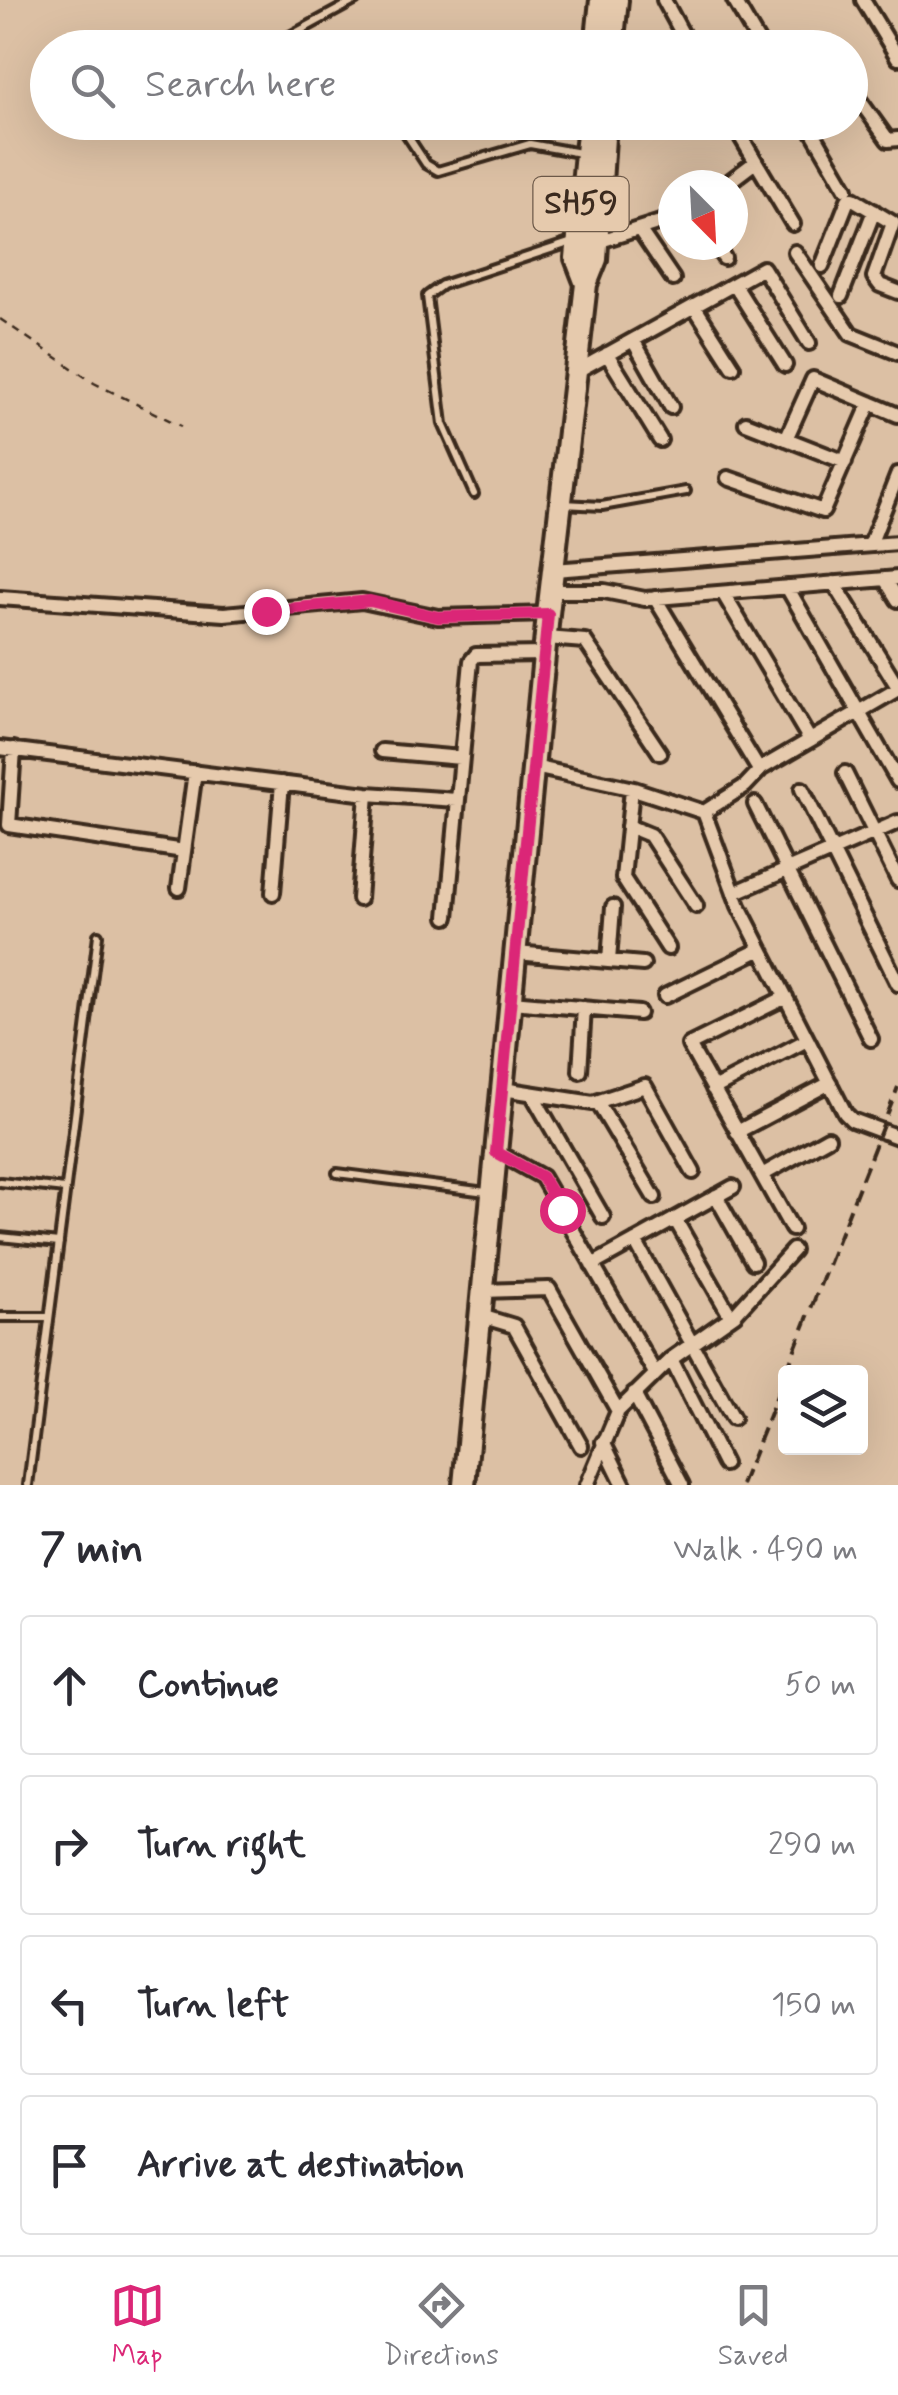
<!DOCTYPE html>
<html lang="en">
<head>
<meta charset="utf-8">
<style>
  :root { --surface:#fff; --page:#f2f2f3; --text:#2b2b33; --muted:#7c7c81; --line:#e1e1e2; --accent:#db2777 }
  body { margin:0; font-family:Mynerve,sans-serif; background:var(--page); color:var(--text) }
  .controls { position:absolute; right:30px; bottom:30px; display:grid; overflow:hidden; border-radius:10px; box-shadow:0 10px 40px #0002 }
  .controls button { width:90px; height:90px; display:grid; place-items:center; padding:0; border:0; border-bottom:2px solid var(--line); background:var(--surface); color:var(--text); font:50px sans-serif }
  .compass { position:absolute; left:658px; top:170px; width:90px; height:90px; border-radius:50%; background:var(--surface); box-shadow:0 10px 40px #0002; rotate:156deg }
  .stop { position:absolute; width:30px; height:30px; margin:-22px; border:8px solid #db2777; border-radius:50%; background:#fff }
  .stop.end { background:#db2777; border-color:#fff; box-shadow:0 2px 10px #0008 }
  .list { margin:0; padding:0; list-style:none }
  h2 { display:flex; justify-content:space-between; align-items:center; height:130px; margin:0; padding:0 40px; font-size:42px }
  h2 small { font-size:32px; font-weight:400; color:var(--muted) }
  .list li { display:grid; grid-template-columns:65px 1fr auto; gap:30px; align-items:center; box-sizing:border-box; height:140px; margin:0 20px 20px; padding:0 20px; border:2px solid var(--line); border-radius:10px }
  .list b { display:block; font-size:38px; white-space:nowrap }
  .list em { font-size:32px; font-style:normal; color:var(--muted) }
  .icon { flex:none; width:55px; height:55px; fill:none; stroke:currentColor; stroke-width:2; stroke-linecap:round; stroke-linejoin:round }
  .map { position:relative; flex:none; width:898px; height:1485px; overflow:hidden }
  .search { position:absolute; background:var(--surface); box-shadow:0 10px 40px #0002; left:30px; right:30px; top:30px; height:110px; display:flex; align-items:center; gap:25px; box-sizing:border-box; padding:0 35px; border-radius:55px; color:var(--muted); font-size:38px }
  .sheet { height:770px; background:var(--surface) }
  nav { display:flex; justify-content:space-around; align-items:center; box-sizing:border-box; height:140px; border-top:2px solid var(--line); background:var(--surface); font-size:28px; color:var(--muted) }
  nav a { display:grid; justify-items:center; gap:5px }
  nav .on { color:var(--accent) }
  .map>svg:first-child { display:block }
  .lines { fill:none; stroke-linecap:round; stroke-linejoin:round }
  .lane-casing { stroke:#3b2a1e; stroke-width:14 }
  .street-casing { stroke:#3b2a1e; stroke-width:20 }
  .primary-casing { stroke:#3b2a1e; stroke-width:28 }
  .path { stroke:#3b2a1e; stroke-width:2.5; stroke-dasharray:8 8; stroke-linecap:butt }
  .lane { stroke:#e6caad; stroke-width:6 }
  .street { stroke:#e6caad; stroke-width:12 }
  .primary { stroke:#e6caad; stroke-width:20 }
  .rail { stroke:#3b2a1e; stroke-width:4; stroke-dasharray:15 8; stroke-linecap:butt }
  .route { stroke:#db2777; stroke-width:12 }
  .labels { text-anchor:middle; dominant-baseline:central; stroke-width:8; stroke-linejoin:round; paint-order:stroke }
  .shield { fill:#e6caad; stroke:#6e5a49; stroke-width:2.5 }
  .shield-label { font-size:32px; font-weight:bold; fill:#3b2a1e }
</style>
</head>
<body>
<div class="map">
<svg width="898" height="1485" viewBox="0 0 898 1485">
  <rect width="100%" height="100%" fill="#dcc0a4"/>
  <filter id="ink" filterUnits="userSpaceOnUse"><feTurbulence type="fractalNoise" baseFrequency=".01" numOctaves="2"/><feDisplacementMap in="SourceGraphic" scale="20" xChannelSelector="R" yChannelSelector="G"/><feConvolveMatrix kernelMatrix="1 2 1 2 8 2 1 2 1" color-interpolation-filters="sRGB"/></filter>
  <g filter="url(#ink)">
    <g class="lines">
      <g class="lane-casing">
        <path id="lane" d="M268 48 356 0
          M399 123 426 164 438 171 530 144 580 153
          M474 494 443 424 427 296 442 285 572 242
          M563 504 602 506 686 491
          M337 1173 486 1192
          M0 1182 65 1189
          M0 1237 59 1243
          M0 1317H49
          M28 1485 98 935"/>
      </g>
      <g class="street-casing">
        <path id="street" d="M664 0 690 48
          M734 0 762 48
          M863 0 898 58
          M821 45 823 48
          M850 87 888 140 898 139
          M732 122 793 224
          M807 122 846 189
          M725 185 754 163
          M639 229 673 279
          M597 242 673 218
          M715 245 724 258
          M795 252 851 334 898 353
          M822 266 848 200 853 199 893 223 874 277 880 285 898 292
          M734 284 785 365
          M841 296 874 211
          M694 306 733 367
          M633 340 671 407
          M607 354 660 440
          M579 370 763 268 809 343
          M746 423 845 462
          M786 439 813 379 898 415
          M728 478 823 511 870 403
          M870 545 898 474
          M554 570 898 543
          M885 579 898 600
          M834 583 898 687
          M787 587 898 781
          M552 591H604L645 599 898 578
          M723 593 810 740
          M0 598 224 614 362 601 438 617 548 614
          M655 598 759 770
          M546 638 585 641 660 753
          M0 748 367 794 457 800
          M14 749 9 825 184 851
          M382 751 461 758
          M534 767 634 789 704 812 739 906 845 1113 852 1120 898 1137
          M845 773 898 880
          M632 789 623 878 668 948
          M802 789 898 984
          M755 804 871 1039
          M704 812 745 786 762 768 898 689
          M628 826 650 835 696 906
          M179 888 195 772
          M273 893 282 783
          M734 893 898 822
          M359 899 367 794
          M447 917 471 661 476 655 545 654
          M516 953 643 964
          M609 961 613 907
          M665 996 761 949
          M786 997 689 1045 792 1229
          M511 1002 639 1013
          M580 1071 584 1008
          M503 1089 593 1103 645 1086 693 1172
          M713 1089 807 1040
          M532 1094 603 1217
          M598 1103 654 1197
          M737 1132 830 1083
          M497 1152 542 1177 655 1373
          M762 1175 828 1138
          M716 1196 753 1262
          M675 1219 731 1317
          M635 1241 733 1418
          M592 1265 733 1187
          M483 1291 549 1289 618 1411
          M481 1316 514 1326 581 1446
          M671 1359 724 1464
          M634 1394 682 1485
          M603 1442 624 1485
          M587 1485 618 1411 671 1359 735 1314 793 1250"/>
      </g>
      <g class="primary-casing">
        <path id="primary" d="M596 48 601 0
          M612 48 617 0
          M586 284 576 258 589 122
          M464 1485 548 614 586 284 596 259 605 122"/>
      </g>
      <path class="path" d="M0 319 94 383 181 426"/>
      <use href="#lane" class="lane"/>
      <use href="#street" class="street"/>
      <use href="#primary" class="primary"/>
      <path class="rail" d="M786 1372 898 1087
        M741 1485 786 1373"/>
    </g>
  </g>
  <g class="lines" filter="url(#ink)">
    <path class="route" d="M266 611 370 601 438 617 548 614 496 1152 542 1177 562 1210"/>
  </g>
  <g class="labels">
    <rect class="shield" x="533.5" y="177" width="95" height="54" rx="8"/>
    <g class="shield-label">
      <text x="581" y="204">SH59</text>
    </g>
  </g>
</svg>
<div class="controls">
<button><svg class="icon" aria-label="layers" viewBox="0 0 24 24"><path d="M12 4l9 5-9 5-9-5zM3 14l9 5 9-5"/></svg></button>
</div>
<svg class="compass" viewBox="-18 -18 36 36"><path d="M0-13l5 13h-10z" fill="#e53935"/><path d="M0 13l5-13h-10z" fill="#7c7c81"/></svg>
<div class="stop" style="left:562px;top:1210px"></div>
<div class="stop end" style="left:266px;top:611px"></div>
<div class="search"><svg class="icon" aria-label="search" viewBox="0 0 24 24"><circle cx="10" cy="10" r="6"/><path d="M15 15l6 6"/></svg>Search here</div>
</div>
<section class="sheet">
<h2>7 min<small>Walk · 490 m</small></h2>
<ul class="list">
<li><svg class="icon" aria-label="ahead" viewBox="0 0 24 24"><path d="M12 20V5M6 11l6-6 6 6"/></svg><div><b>Continue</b></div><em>50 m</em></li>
<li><svg class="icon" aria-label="right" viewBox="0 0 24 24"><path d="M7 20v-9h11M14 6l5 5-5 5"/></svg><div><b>Turn right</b></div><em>290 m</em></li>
<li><svg class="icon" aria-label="left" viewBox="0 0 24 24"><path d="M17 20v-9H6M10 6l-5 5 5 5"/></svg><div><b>Turn left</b></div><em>150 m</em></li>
<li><svg class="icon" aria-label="arrive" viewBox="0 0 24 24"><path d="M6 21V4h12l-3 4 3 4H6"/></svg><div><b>Arrive at destination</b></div></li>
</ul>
</section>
<nav>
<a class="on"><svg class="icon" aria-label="map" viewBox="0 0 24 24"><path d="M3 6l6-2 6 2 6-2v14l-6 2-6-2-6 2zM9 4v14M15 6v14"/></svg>Map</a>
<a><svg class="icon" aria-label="directions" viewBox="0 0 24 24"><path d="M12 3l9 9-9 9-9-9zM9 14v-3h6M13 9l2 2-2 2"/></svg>Directions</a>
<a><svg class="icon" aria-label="saved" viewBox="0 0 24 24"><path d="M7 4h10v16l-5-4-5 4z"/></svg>Saved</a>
</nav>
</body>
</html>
